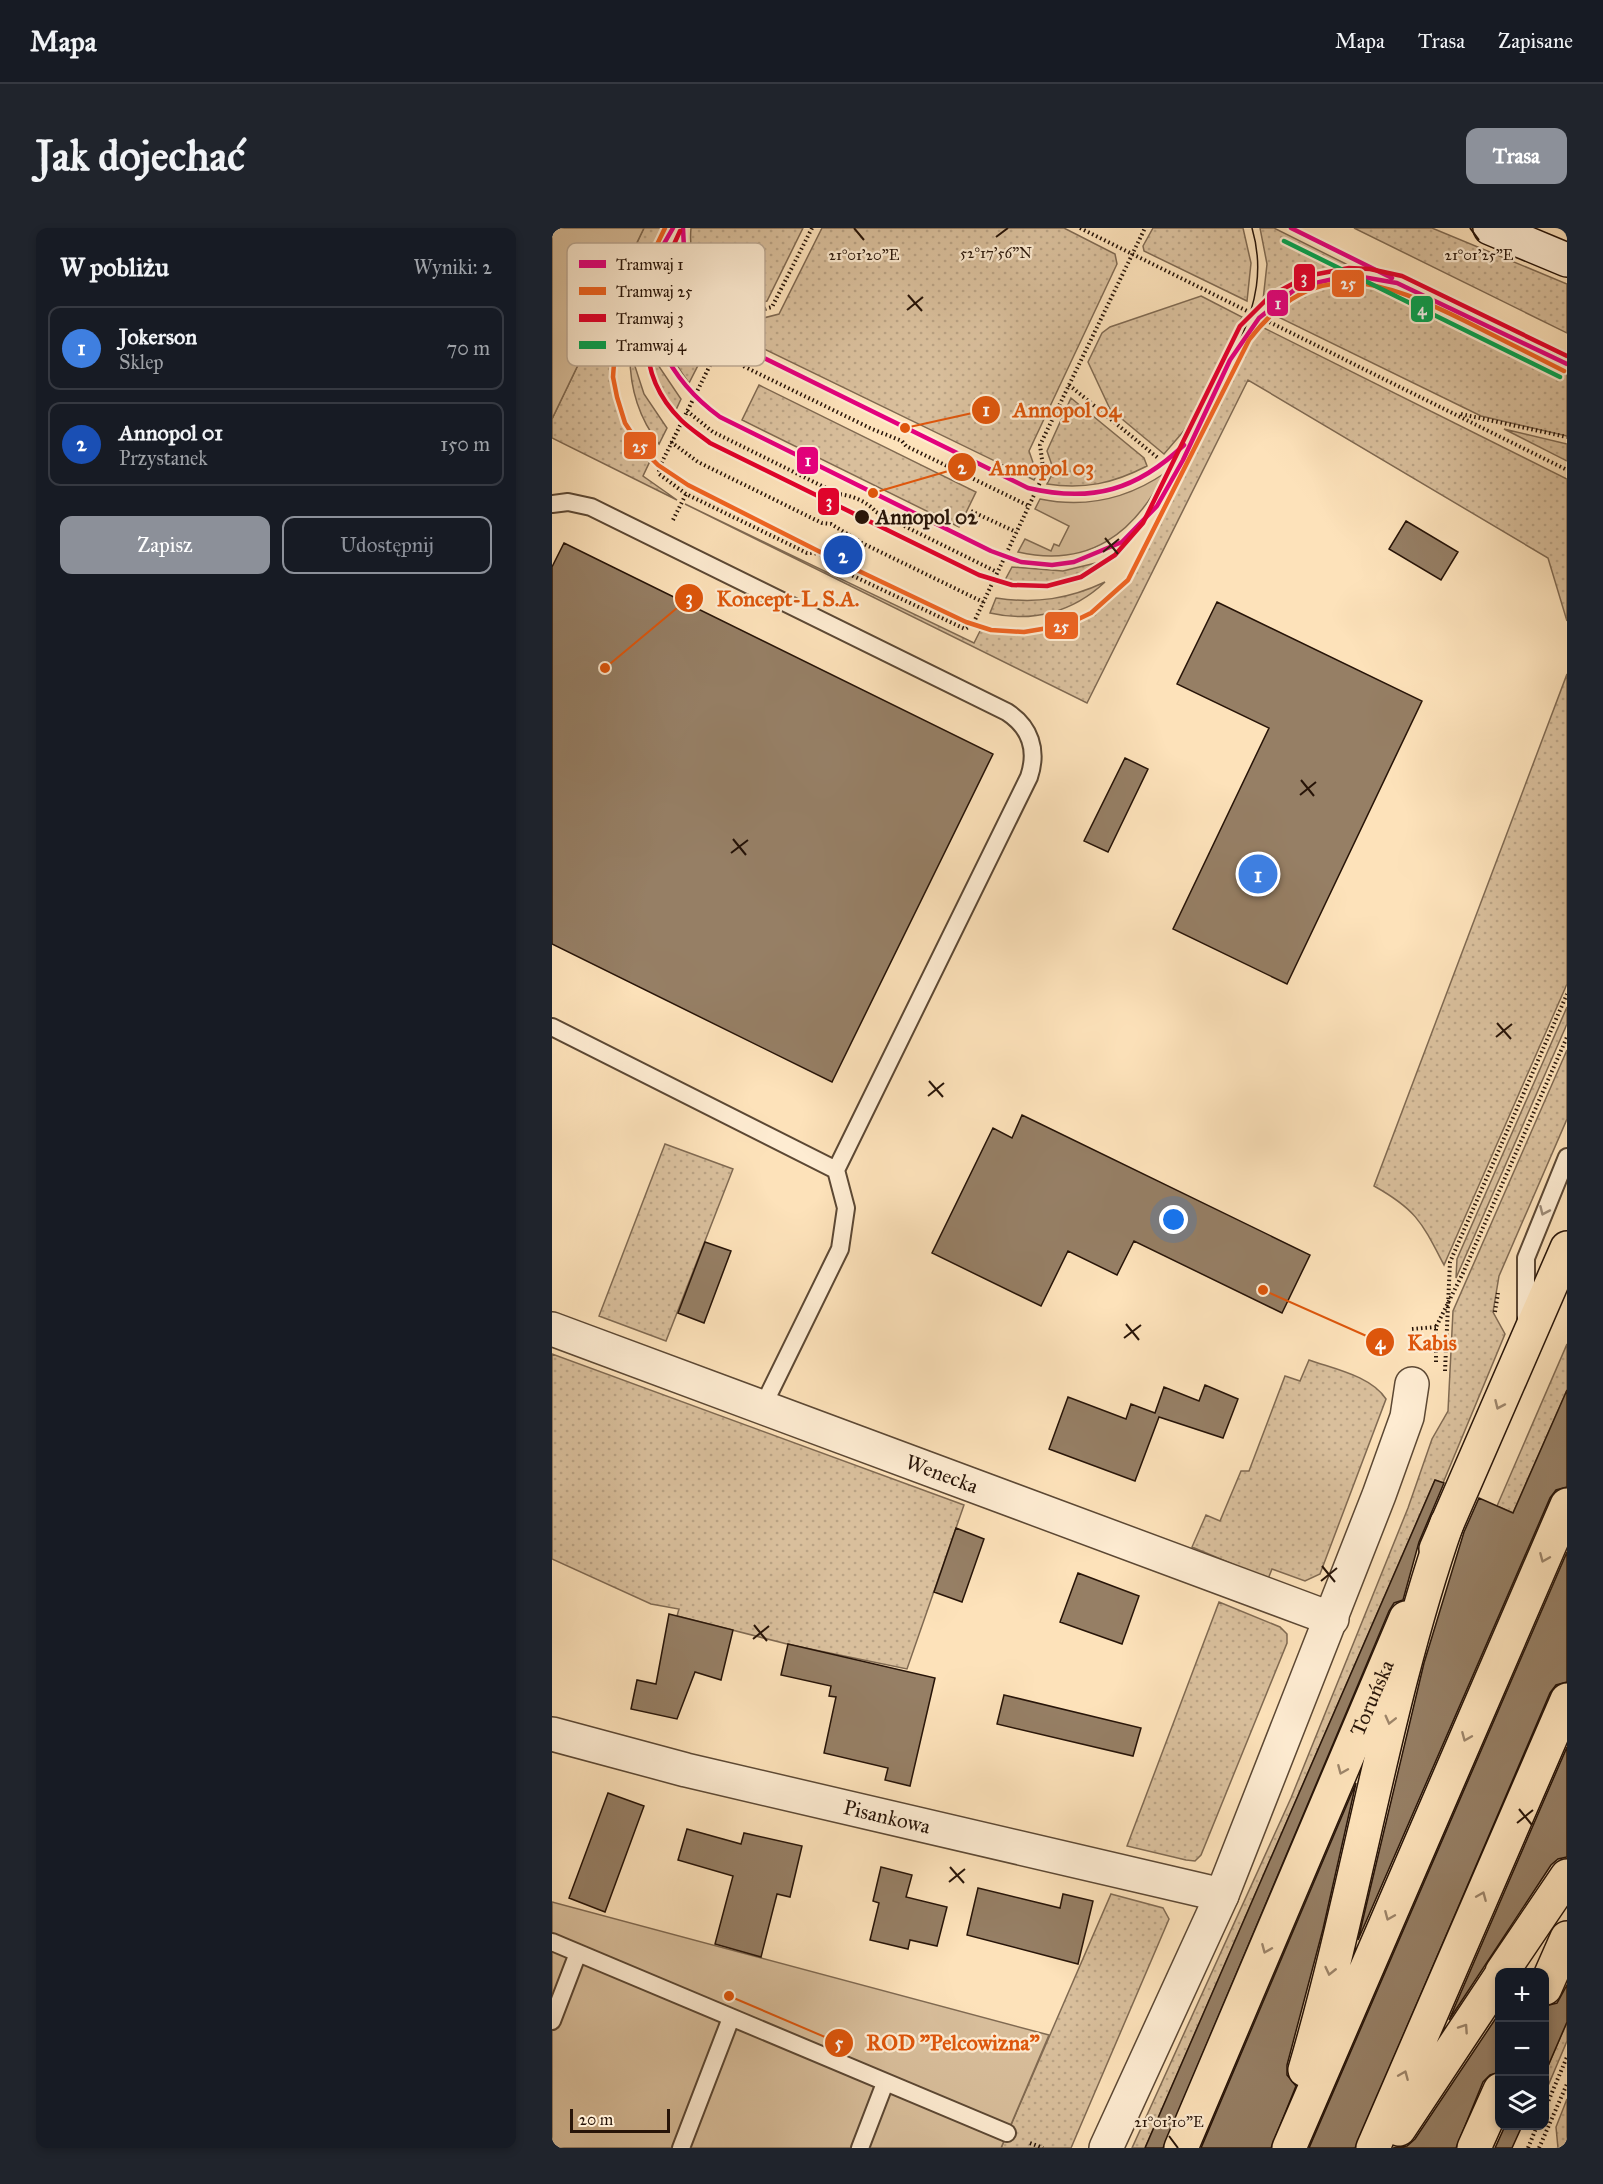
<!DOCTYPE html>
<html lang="pl">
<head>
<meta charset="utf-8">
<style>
  :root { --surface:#171b24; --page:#20242c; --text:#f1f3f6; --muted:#9ea1a6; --line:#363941; --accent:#8c9099 }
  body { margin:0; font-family:"IM FELL Great Primer",serif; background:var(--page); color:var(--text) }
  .controls { position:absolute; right:18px; bottom:18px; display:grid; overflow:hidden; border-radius:12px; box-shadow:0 3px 9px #0003 }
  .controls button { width:54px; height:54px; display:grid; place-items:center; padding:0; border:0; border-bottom:2px solid var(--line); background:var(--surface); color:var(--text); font:30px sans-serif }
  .scale { position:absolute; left:18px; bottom:15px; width:100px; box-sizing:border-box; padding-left:6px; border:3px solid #271408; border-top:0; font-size:16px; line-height:21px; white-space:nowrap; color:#271408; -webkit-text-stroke:4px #feecd2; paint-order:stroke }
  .you { position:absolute; left:622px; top:992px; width:21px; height:21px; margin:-15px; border:4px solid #fff; border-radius:50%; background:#1a73e8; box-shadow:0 0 0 9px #1a73e833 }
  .badge { display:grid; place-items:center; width:39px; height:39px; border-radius:50%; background:var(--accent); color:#fff; font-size:20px; font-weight:700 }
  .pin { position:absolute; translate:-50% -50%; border:3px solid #fff; box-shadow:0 2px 6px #0006 }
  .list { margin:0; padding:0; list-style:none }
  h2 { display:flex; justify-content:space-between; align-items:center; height:78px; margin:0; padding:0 24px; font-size:26px }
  h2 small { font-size:20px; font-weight:400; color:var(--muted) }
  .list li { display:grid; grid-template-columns:39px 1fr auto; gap:18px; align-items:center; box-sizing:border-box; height:84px; margin:0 12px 12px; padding:0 12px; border:2px solid var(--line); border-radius:12px }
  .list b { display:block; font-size:22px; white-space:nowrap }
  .list p { margin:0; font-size:20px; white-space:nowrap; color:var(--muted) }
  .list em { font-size:20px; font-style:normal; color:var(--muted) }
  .actions { display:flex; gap:12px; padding:18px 24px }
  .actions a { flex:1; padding:14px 0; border:2px solid var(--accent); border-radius:12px; text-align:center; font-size:21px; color:var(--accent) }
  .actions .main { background:var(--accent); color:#fff }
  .icon { flex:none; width:33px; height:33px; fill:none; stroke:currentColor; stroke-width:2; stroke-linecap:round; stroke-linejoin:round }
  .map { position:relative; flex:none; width:1015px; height:1920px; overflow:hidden; border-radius:12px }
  header { display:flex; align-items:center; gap:36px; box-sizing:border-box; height:84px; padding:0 30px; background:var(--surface); border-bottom:2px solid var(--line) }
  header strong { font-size:28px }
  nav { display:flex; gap:33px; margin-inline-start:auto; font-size:21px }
  .intro { display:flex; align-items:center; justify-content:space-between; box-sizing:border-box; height:144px; padding:0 36px }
  h1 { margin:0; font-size:42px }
  .button { padding:15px 27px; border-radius:12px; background:var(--accent); color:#fff; font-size:21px; font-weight:700 }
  main { display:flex; gap:36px; padding:0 36px }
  aside { flex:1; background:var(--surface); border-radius:12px; box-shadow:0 3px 9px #0003 }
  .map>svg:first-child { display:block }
  .grass { fill:url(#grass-dots); stroke:#806a52; stroke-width:1.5 }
  .garden { fill:#d9bf9c; stroke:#806a52; stroke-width:1.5 }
  .building { fill:#967f65; stroke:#271408; stroke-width:1.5 }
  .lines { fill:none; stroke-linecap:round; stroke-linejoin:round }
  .lane-casing { stroke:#5c4834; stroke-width:20 }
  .street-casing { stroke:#5c4834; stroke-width:36 }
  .secondary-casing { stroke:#271408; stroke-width:36 }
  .primary-casing { stroke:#271408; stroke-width:36 }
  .highway-casing { stroke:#271408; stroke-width:36 }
  .path { stroke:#271408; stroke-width:4; stroke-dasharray:1.5 3; stroke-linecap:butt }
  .lane { stroke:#feecd2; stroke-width:16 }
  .street { stroke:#feecd2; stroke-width:33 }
  .secondary { stroke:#feecd2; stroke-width:33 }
  .primary { stroke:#fde2ba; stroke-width:33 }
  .highway { stroke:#fde2ba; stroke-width:33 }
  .tram { stroke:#271408; stroke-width:1.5 }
  .tram-1-casing { stroke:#feecd2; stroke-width:9 }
  .tram-2-casing { stroke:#feecd2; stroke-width:9 }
  .tram-3-casing { stroke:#feecd2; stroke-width:9 }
  .tram-4-casing { stroke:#feecd2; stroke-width:9 }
  .tram-1 { stroke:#e5007d; stroke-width:4.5 }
  .tram-2 { stroke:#f26522; stroke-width:4.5 }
  .tram-3 { stroke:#e4002b; stroke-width:4.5 }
  .tram-4 { stroke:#00a651; stroke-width:4.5 }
  .oneway { stroke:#9d8b77 }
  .oneway2 { stroke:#9d856a }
  .ticks { fill:none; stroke:#271408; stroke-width:2 }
  .stop-dot { fill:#271408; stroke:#feecd2; stroke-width:2 }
  .labels { text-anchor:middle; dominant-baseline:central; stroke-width:4.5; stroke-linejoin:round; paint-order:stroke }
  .stop-label { font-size:21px; font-weight:bold; fill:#271408; stroke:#feecd2; text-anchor:start }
  .street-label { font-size:21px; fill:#271408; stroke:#feecd2 }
  .key { fill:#feecd2; stroke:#beab95; stroke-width:1.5 }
  .key-label { font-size:16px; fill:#271408 }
  .ticks-label { font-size:15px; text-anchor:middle; fill:#271408; stroke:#feecd2; stroke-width:4.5; stroke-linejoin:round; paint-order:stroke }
  .leader { fill:none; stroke:#de560c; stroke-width:2 }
  .callout-dot { fill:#de560c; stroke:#feecd2; stroke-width:2 }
  .mark-label { font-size:18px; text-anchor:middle; font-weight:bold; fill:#fff }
  .callout-label { font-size:22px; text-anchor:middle; font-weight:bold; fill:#de560c; stroke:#feecd2; stroke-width:4.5; stroke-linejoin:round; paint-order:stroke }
  .line-badge { stroke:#feecd2; stroke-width:2 }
  .badge-label { font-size:16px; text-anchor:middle; font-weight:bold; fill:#fff }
</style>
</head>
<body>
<header>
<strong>Mapa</strong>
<nav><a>Mapa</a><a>Trasa</a><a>Zapisane</a></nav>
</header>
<div class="intro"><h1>Jak dojechać</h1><a class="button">Trasa</a></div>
<main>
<aside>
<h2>W pobliżu<small>Wyniki: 2</small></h2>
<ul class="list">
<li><span class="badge" style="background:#3f7fe0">1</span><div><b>Jokerson</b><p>Sklep</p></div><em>70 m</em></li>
<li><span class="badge" style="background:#1a4fb4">2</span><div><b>Annopol 01</b><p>Przystanek</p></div><em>150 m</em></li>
</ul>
<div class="actions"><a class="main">Zapisz</a><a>Udostępnij</a></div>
</aside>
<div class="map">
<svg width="1015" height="1920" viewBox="0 0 1015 1920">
  <defs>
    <pattern id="grass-dots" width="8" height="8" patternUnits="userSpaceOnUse" patternTransform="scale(1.5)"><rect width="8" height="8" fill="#d9bf9c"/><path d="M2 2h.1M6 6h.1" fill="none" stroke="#baa385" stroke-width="1.8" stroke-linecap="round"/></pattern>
  </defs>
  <rect width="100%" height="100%" fill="#fde2ba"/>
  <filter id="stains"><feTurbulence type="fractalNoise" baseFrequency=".00333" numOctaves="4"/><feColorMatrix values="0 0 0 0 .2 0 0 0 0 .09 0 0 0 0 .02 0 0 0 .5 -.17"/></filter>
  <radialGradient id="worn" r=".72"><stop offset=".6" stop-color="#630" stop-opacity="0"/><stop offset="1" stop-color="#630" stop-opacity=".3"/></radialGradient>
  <path class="grass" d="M92 0H113C73 83 32 148 99 231L91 248 125 272 0 210V191Z
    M139 0H251L215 73 172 84 169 90C149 64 136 34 139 0Z
    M270 0H512L563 26 565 36 477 223 485 246 482 252 210 120 183 103 188 96 227 86Z
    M601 0H691L699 35 695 73 592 23 591 18Z
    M708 0H722L800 39C767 40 738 52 711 72L715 36Z
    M802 0H880L1015 56V105Z
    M122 16C126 51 139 79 162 106L137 155C102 109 100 69 122 16Z
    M808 55 838 60 864 70 1015 144V208L929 188 720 86C748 66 775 56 808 55Z
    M649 68 690 89 636 198 612 226 558 181 536 134 550 105 558 99Z
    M708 98 1015 251V393L996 330 696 152 535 475 133 276 422 415 430 399C486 412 542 397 577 349L694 117Z
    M93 107 106 137 129 171 123 184 103 153Z
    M78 123 92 166 115 200 107 216C86 189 77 158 78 123Z
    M207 157 424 264 407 299 190 192Z
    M519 170 592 230 595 238C562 255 532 262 495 256L502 243 495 223Z
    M952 201 1015 216V233Z
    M556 332C525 354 490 362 452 354L460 339 511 343Z
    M553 354C521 384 481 395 438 385L444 370C484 376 517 371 553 354Z
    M1015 446V756L892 1037C870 995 865 982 822 958Z
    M1015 779V796L904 1050 905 1031Z
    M1015 822V891L947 1048 941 1084 953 1106 891 1255 883 1252 593 1920H580L739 1570 856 1280 880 1211 896 1183 901 1083Z
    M113 916 181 941 114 1113 47 1088Z
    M1015 1116V1162L961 1285 945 1278Z
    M0 1126 412 1277 355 1441 239 1417 125 1388 127 1381 99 1376 0 1331Z
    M757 1132C782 1141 819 1148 834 1171L768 1346 753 1353 720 1341 716 1351 640 1319 654 1287 668 1293 689 1243H697L733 1148 748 1153Z
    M667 1374 728 1399 735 1406V1415L649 1627 643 1633 634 1632 575 1618Z
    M559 1666 611 1680 617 1691 519 1920H449Z
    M1015 1794V1813L993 1865V1845Z
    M1015 1871V1920H1006L1004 1899Z"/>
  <path class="garden" d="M0 0H92L0 191Z
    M613 245C582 306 537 340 466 324L473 311 499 323 502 316 507 318 517 298 483 281 488 271C532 280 575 271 613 245Z
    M0 1674 497 1807 449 1920H0Z"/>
  <path class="building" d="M854 293 906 324 889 352 837 321Z
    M12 315 441 526 280 854 0 716V339Z
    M665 374 870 473 735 756 621 701 717 500 625 456Z
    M573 530 596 541 556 624 532 613Z
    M470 887 758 1027 730 1085 582 1013 565 1047 516 1023 489 1078 380 1025 441 900 460 910Z
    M153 1014 179 1023 152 1095 126 1085Z
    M653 1157 686 1171 671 1210 607 1189 583 1253 497 1221 516 1169 574 1191 579 1176 603 1185 612 1159 647 1173Z
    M1015 1162V1259L1004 1262 998 1270 806 1712 872 1435 912 1304 927 1270 961 1285Z
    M883 1252 892 1255 867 1314 851 1372 842 1375 837 1383 611 1920H593Z
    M404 1300 432 1311 410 1374 382 1364Z
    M1015 1324V1454L1004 1457 998 1465 803 1920H757Z
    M526 1345 587 1368 570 1416 508 1394Z
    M117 1386 181 1402 169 1452 143 1444 125 1491 79 1481 85 1452 104 1456Z
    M236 1416 383 1450 358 1558 333 1552 336 1540 272 1525 284 1469 277 1468 279 1458 229 1447Z
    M452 1467 589 1500 581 1528 445 1496Z
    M1015 1519V1629L1006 1631 999 1637 897 1792Z
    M804 1555 771 1701 735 1837V1847L744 1858 719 1920H649Z
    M56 1565 92 1578 53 1684 17 1670Z
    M135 1601 189 1616 192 1605 250 1618 238 1669 225 1666 209 1729 163 1716 181 1648 126 1632Z
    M329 1639 360 1647 354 1669 395 1679 385 1718 358 1712 356 1721 318 1712 327 1675 321 1673Z
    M426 1660 508 1680 511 1666 541 1673 526 1736 415 1707Z
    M1015 1757V1794L993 1845V1778L1005 1775Z
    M948 1784V1844L938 1847 931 1854 904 1920H841L855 1918 863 1911Z
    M953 1898H970L960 1920H943Z"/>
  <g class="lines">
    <g class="lane-casing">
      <path id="lane" d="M0 276 16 274 39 279 455 484C478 499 486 522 477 549L284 942 294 980 288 1021 211 1178
        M0 799 284 942
        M974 1091V1030L1015 929
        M0 1714 455 1905
        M0 1793 26 1725
        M129 1920 179 1790
        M308 1920 333 1855"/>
    </g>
    <g class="street-casing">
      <g id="street">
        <path id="s1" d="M0 1101 780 1391"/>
        <path id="s2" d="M0 1506 134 1542 670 1667"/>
        <path d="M554 1920 670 1667 827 1267 855 1189 860 1156"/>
      </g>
    </g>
    <g class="secondary-casing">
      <path id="secondary" d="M938 0 1015 32"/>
    </g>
    <g class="primary-casing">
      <g id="primary">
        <path d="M884 1321 1015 1020"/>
        <path d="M993 1760 1015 1710"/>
        <path id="s3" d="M629 1920 854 1390"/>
        <path d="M922 1920 948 1862"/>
      </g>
    </g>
    <g class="highway-casing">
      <path id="highway" d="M950 1744 1015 1648
        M753 1842C806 1661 833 1473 895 1295
        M847 1901 948 1749
        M737 1920 1015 1277
        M821 1920 1015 1472"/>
    </g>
    <path class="path" d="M260 0 220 79 188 88 179 95 107 240V246L134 266 255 325C270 324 289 333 297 346L413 401 421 396 492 246 488 217 593 0
      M528 0 1015 242
      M166 120 193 139 320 201 350 213 354 218 477 278
      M517 157 606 230
      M135 183 161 204 286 266C299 267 316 274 324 284L445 344
      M909 186 1015 209
      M119 214 146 234 270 295 279 296 310 315 431 374
      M419 283 464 304
      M121 292 134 266
      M943 1084 946 1065
      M860 1101 884 1099
      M884 1134V1099L911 1045 1015 809
      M893 1143 898 1034 1015 766
      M993 1881 1015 1829
      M478 1915 491 1920
      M976 1920 985 1898
      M987 1920 1015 1856"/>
    <use href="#lane" class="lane"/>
    <use href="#street" class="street"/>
    <use href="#secondary" class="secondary"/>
    <use href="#primary" class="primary"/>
    <use href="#highway" class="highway"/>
    <path class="tram" d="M687 115C704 76 712 41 700 0"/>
    <g class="tram-1-casing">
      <path id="tram-1" d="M121 0C115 11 108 21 104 33 84 95 120 154 168 189L439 323 469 334 500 337 522 334 570 314 605 278 631 232 678 132 707 90 746 59 799 47 845 55 1015 136
        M131 0C132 59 153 93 202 125L476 260C540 275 585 262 632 217
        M739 0 840 50"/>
    </g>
    <g class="tram-2-casing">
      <path id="tram-2" d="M113 0 67 95 63 121 61 149 65 169 73 195 90 221 106 237 136 257 288 334 414 394 439 402 472 404 514 397 539 385 576 352 697 112C763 25 832 53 913 93 946 110 979 126 1012 143"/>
    </g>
    <g class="tram-3-casing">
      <path id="tram-3" d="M128 3C99 66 71 135 129 192 137 200 148 207 158 215L427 347 460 357 495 358 529 349 563 327 591 295 688 98 718 68 755 48 797 40 818 41 850 48 1015 128"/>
    </g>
    <g class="tram-4-casing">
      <path id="tram-4" d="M732 13 1008 149"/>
    </g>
    <use href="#tram-1" class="tram-1"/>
    <use href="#tram-2" class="tram-2"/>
    <use href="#tram-3" class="tram-3"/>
    <use href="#tram-4" class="tram-4"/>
  </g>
  <defs><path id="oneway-chevron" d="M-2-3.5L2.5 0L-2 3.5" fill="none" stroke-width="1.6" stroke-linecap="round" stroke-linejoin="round" transform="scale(1.5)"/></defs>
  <use class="oneway" href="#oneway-chevron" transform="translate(992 983) rotate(114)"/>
  <g class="oneway2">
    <use href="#oneway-chevron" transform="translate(947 1177) rotate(114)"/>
    <use href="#oneway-chevron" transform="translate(992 1330) rotate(113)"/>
    <use href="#oneway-chevron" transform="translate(838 1492) rotate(104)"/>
    <use href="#oneway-chevron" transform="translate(914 1509) rotate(113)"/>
    <use href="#oneway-chevron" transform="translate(790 1542) rotate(113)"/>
    <use href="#oneway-chevron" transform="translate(930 1668) rotate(-67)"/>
    <use href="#oneway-chevron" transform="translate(837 1688) rotate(113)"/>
    <use href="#oneway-chevron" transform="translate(714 1721) rotate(113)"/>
    <use href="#oneway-chevron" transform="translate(778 1743) rotate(103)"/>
    <use href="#oneway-chevron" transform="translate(912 1800) rotate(-56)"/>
    <use href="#oneway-chevron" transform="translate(852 1847) rotate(-67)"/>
  </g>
  <path class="ticks" d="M302 0 312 12M918 0 927 12M444 9 456 0M356 67 370 83M355 82 371 69M553 310 566 326M551 324 567 311M749 552 762 568M748 567 764 554M181 611 194 627M179 625 196 612M945 795 959 811M944 809 960 796M377 853 391 869M376 868 392 855M574 1096 587 1112M572 1110 589 1097M770 1338 783 1354M769 1353 785 1340M202 1397 215 1413M201 1411 217 1398M967 1581 980 1597M965 1595 981 1582M398 1639 412 1655M397 1654 413 1641M617 1908 626 1920"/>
  <circle class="stop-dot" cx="310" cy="289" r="8"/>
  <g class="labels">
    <g class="stop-label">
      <text x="324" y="289">Annopol 02</text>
    </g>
    <g class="street-label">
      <text stroke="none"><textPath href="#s1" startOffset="416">Wenecka</textPath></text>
      <text stroke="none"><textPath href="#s3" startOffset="489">Toruńska</textPath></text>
      <text stroke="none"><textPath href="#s2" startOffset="345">Pisankowa</textPath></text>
    </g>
  </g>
  <rect x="15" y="15" width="198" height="123" rx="9" class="key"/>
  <rect x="27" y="32" width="27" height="8" fill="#e5007d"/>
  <rect x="27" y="59" width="27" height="8" fill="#f26522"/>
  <rect x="27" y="86" width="27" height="8" fill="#e4002b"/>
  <rect x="27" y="113" width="27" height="8" fill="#00a651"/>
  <g class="key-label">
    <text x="64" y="42">Tramwaj 1</text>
    <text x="64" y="69">Tramwaj 25</text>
    <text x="64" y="96">Tramwaj 3</text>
    <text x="64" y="123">Tramwaj 4</text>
  </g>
  <g class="ticks-label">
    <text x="444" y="30">52°17'56"N</text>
    <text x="312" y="32">21°01'20"E</text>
    <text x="927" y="32">21°01'25"E</text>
    <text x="617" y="1899">21°01'10"E</text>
  </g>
  <path class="leader" d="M353 200L434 182M321 265L410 239M53 440L137 370M711 1062L828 1114M177 1768L287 1815"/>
  <g class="callout-dot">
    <circle cx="353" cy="200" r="6"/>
    <circle cx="321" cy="265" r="6"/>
    <circle cx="53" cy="440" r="6"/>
    <circle cx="711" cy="1062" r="6"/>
    <circle cx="177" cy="1768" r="6"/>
    <circle cx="434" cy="182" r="15"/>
    <circle cx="410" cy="239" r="15"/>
    <circle cx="137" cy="370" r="15"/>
    <circle cx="828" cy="1114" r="15"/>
    <circle cx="287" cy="1815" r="15"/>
  </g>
  <g class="mark-label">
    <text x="434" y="188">1</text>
    <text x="410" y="246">2</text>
    <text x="137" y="376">3</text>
    <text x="828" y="1121">4</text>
    <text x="287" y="1821">5</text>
  </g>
  <g class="callout-label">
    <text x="515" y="189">Annopol 04</text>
    <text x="490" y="247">Annopol 03</text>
    <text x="236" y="378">Koncept-L S.A.</text>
    <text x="880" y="1122">Kabis</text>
    <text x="401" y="1822">ROD "Pelcowizna"</text>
  </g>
  <g class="line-badge">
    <rect x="741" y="35" width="23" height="29" rx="6" fill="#e4002b"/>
    <rect x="779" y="41" width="34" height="29" rx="6" fill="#f26522"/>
    <rect x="714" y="61" width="23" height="28" rx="6" fill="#e5007d"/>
    <rect x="858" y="67" width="24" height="28" rx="6" fill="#00a651"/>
    <rect x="71" y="203" width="34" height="29" rx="6" fill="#f26522"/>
    <rect x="244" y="218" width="23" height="29" rx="6" fill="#e5007d"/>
    <rect x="265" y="259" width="23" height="29" rx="6" fill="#e4002b"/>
    <rect x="492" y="383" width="35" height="29" rx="6" fill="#f26522"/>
  </g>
  <g class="badge-label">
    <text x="752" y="55">3</text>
    <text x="796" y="61">25</text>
    <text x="726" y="81">1</text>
    <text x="870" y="87">4</text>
    <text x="88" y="224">25</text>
    <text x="256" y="238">1</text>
    <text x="277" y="279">3</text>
    <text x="509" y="404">25</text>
  </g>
  <rect width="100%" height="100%" filter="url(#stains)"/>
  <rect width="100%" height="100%" fill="url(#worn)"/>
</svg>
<div class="controls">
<button>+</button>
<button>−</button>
<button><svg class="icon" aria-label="layers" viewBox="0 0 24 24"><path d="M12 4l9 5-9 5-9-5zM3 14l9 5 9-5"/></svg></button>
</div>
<div class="scale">20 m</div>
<div class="you"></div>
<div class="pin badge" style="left:706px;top:646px;background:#3f7fe0">1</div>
<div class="pin badge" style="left:291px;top:327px;background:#1a4fb4">2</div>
</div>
</main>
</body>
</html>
